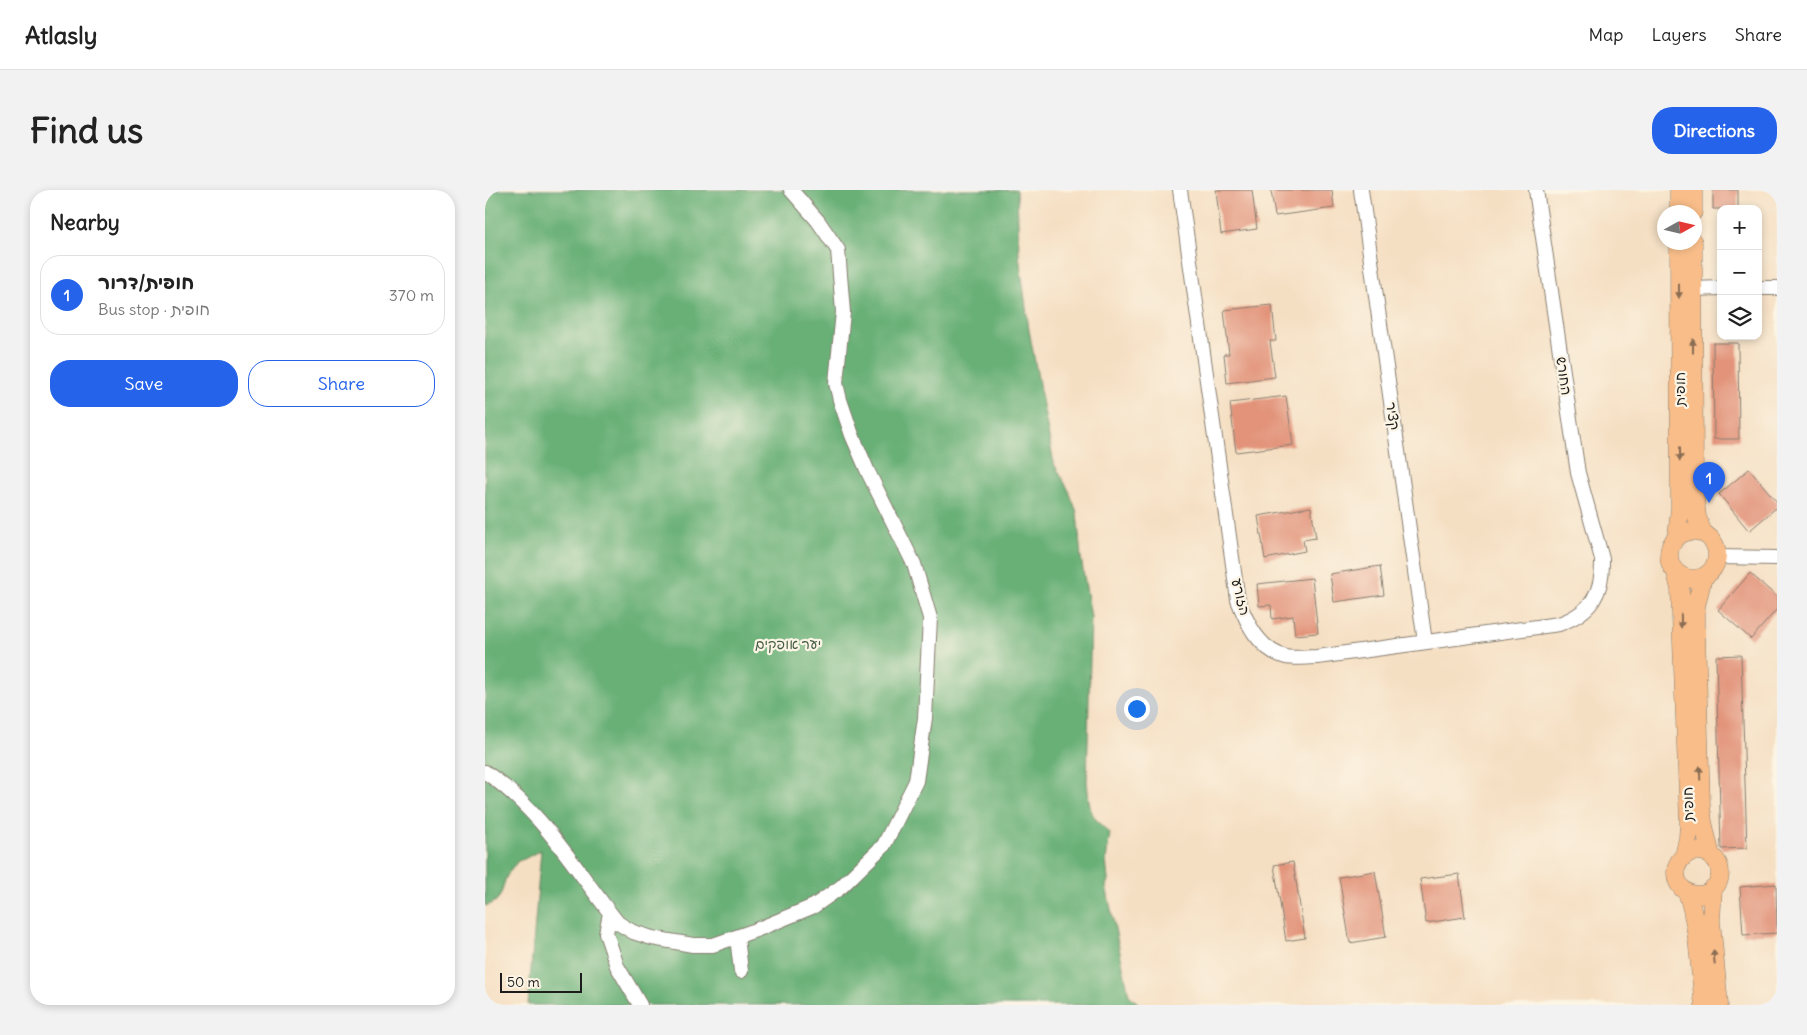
<!DOCTYPE html>
<html lang="en">
<head>
<meta charset="utf-8">
<style>
  :root { --surface:#fff; --page:#f2f2f2; --text:#222; --muted:#767676; --line:#e0e0e0; --accent:#2563eb }
  body { margin:0; font-family:Delius,"Playpen Sans Hebrew",sans-serif; background:var(--page); color:var(--text) }
  .controls { position:absolute; right:15px; top:15px; display:grid; overflow:hidden; border-radius:10px; box-shadow:0 2px 8px #0003 }
  .controls button { width:45px; height:45px; display:grid; place-items:center; padding:0; border:0; border-bottom:1px solid var(--line); background:var(--surface); color:var(--text); font:25px sans-serif }
  .compass { position:absolute; left:1172px; top:15px; width:45px; height:45px; border-radius:50%; background:var(--surface); box-shadow:0 2px 8px #0003; rotate:82deg }
  .scale { position:absolute; left:15px; bottom:12px; width:82px; box-sizing:border-box; padding-left:5px; border:2px solid #1c1c1c; border-top:0; font-size:14px; line-height:18px; white-space:nowrap; color:#1c1c1c; -webkit-text-stroke:4px #fcf5e5; paint-order:stroke }
  .you { position:absolute; left:651px; top:518px; width:18px; height:18px; margin:-12px; border:4px solid #fff; border-radius:50%; background:#1a73e8; box-shadow:0 0 0 8px #1a73e833 }
  .badge { display:grid; place-items:center; width:32px; height:32px; border-radius:50%; background:var(--accent); color:#fff; font-size:16px; font-weight:700 }
  .pin { position:absolute; translate:-50% -41px; filter:drop-shadow(0 1px 2px #0008) }
  .pin::after { content:''; position:absolute; top:26px; width:18px; height:15px; background:inherit; clip-path:polygon(0 0,100% 0,50% 100%) }
  .list { margin:0; padding:0; list-style:none }
  h2 { display:flex; justify-content:space-between; align-items:center; height:65px; margin:0; padding:0 20px; font-size:21px }
  h2 small { font-size:16px; font-weight:400; color:var(--muted) }
  .list li { display:grid; grid-template-columns:32px 1fr auto; gap:15px; align-items:center; box-sizing:border-box; height:80px; margin:0 10px 10px; padding:0 10px; border:1px solid var(--line); border-radius:20px }
  .list b { display:block; font-size:19px; white-space:nowrap }
  .list p { margin:0; font-size:16px; white-space:nowrap; color:var(--muted) }
  .list em { font-size:16px; font-style:normal; color:var(--muted) }
  .actions { display:flex; gap:10px; padding:15px 20px }
  .actions a { flex:1; padding:11px 0; border:1px solid var(--accent); border-radius:20px; text-align:center; font-size:18px; color:var(--accent) }
  .actions .main { background:var(--accent); color:#fff }
  .icon { flex:none; width:28px; height:28px; fill:none; stroke:currentColor; stroke-width:2; stroke-linecap:round; stroke-linejoin:round }
  .map { position:relative; flex:none; width:1292px; height:815px; overflow:hidden; border-radius:20px }
  header { display:flex; align-items:center; gap:30px; box-sizing:border-box; height:70px; padding:0 25px; background:var(--surface); border-bottom:1px solid var(--line) }
  header strong { font-size:24px }
  nav { display:flex; gap:28px; margin-inline-start:auto; font-size:18px }
  .intro { display:flex; align-items:center; justify-content:space-between; box-sizing:border-box; height:120px; padding:0 30px }
  h1 { margin:0; font-size:35px }
  .button { padding:12px 22px; border-radius:20px; background:var(--accent); color:#fff; font-size:18px; font-weight:700 }
  main { display:flex; gap:30px; padding:0 30px }
  aside { flex:1; background:var(--surface); border-radius:20px; box-shadow:0 2px 8px #0003 }
  .map>svg:first-child { display:block }
  .forest { fill:#69b077; stroke:#42664a }
  .building { fill:#e29379 }
  .lines { fill:none; stroke-linecap:round; stroke-linejoin:round }
  .minor-casing { stroke:#887e70; stroke-width:16 }
  .major-casing { stroke:#887e70; stroke-width:19 }
  .minor { stroke:#fff; stroke-width:14 }
  .major { stroke:#f8bd89; stroke-width:18 }
  .oneway { fill:#8a6c52 }
  .labels { text-anchor:middle; dominant-baseline:central; stroke-width:4.5; stroke-linejoin:round; paint-order:stroke }
  .street-label { font-size:14px; fill:#1c1c1c; stroke:#fcf5e5 }
  .park-label { font-size:14px; fill:#405a43; stroke:#fcf5e5 }
</style>
</head>
<body>
<header>
<strong>Atlasly</strong>
<nav><a>Map</a><a>Layers</a><a>Share</a></nav>
</header>
<div class="intro"><h1>Find us</h1><a class="button">Directions</a></div>
<main>
<aside>
<h2>Nearby<small></small></h2>
<ul class="list">
<li><span class="badge">1</span><div><b>חופית/דרור</b><p>Bus stop · חופית</p></div><em>370 m</em></li>
</ul>
<div class="actions"><a class="main">Save</a><a>Share</a></div>
</aside>
<div class="map">
<svg width="1292" height="815" viewBox="0 0 1292 815">
  <rect width="100%" height="100%" fill="#fcf5e5"/>
  <filter id="ink" filterUnits="userSpaceOnUse"><feTurbulence type="fractalNoise" baseFrequency=".02" numOctaves="2"/><feDisplacementMap in="SourceGraphic" scale="10" xChannelSelector="R" yChannelSelector="G"/><feConvolveMatrix kernelMatrix="1 2 1 2 8 2 1 2 1" color-interpolation-filters="sRGB"/></filter>
  <filter id="wash" filterUnits="userSpaceOnUse"><feTurbulence type="fractalNoise" baseFrequency=".0096" numOctaves="4" result="noise"/><feDisplacementMap in="SourceGraphic" scale="20" xChannelSelector="R" yChannelSelector="G"/><feGaussianBlur stdDeviation="1.12" result="paint"/><feColorMatrix in="noise" values="0 0 0 0 0 0 0 0 0 0 0 0 0 0 0 0 0 1.4 0 .05"/><feComposite in="paint" operator="in"/></filter>
  <g filter="url(#wash)">
    <rect width="100%" height="100%" fill="#f5dfc3"/>
    <path class="forest" d="M0 0H532L534 65 544 140 569 274 583 299 592 322 596 368 606 427 602 592C605 619 603 625 625 643L621 670 623 690 621 696 644 805 655 815H43L56 660 39 669 33 671C30 675 25 679 23 684 15 698 20 711 0 716Z"/>
    <g id="blocks">
      <path class="building" d="M731 0H767L772 39 736 44Z
        M786 0H847L849 18 790 26Z
        M1228 0H1253V19H1228Z
        M787 115 791 151H785L790 187 742 193 739 164H744L739 120Z
        M1228 153H1253L1254 249H1229Z
        M801 206 808 255 751 262 745 213Z
        M1264 279 1292 312V317L1264 341 1234 304Z
        M826 317 831 348 818 350 820 361 780 369 773 326Z
        M895 376 899 405 849 412 845 384Z
        M1265 383 1292 407V419L1266 449 1233 420Z
        M827 388 833 443 810 445 808 426 787 429 786 415 774 416 772 394Z
        M1256 465 1262 658 1236 659 1231 466Z
        M808 672 820 748 801 751 789 675Z
        M890 681 901 747 865 753 854 687Z
        M974 684 980 727 941 733 935 689Z
        M1291 694 1292 743 1258 745 1255 697Z"/>
    </g>
  </g>
  <g filter="url(#ink)">
    <use href="#blocks" fill-opacity="0" stroke="#887e70" stroke-width="1"/>
    <g class="lines">
      <g class="minor-casing">
        <path id="minor" d="M695 0 753 410C762 433 774 460 801 467 810 469 822 467 832 467L1074 434C1107 422 1118 403 1117 369L1093 283 1051 0
          M876 0 940 452
          M1273 98H1292
          M1208 99 1236 98
          M1232 367 1292 368
          M0 582C57 620 91 681 133 733L148 742 167 748 208 755H228L271 740 329 716 356 697 399 655 431 591 440 528 445 428 429 374 383 282 367 245 355 210 351 193 358 122 353 60 333 31 306 0
          M125 723 121 743 132 776 155 815
          M252 747 256 781"/>
      </g>
      <g class="major-casing">
        <path id="major" d="M1194 0V22
          M1208 0V22
          M1208 52 1209 300 1212 327 1218 343
          M1184 365a24 24 0 1 1 48 0a24 24 0 1 1-48 0Z
          M1192 346 1195 318 1194 52
          M1191 383 1195 399 1204 633 1203 648 1199 666
          M1218 387 1211 416V442L1216 616 1218 632 1226 666
          M1191 683a22 22 0 1 1 44 0a22 22 0 1 1-44 0Z
          M1228 698 1226 731 1234 815
          M1202 702C1214 737 1214 778 1219 815"/>
      </g>
      <use href="#minor" class="minor"/>
      <use href="#major" class="major"/>
    </g>
    <defs><path id="oneway-solid" d="M-6-.8H1V-3.2L6.5 0L1 3.2V.8H-6Z" transform="scale(1.25)"/></defs>
    <g class="oneway">
      <use href="#oneway-solid" transform="translate(1194 101) rotate(90)"/>
      <use href="#oneway-solid" transform="translate(1208 156) rotate(-90)"/>
      <use href="#oneway-solid" transform="translate(1195 264) rotate(90)"/>
      <use href="#oneway-solid" transform="translate(1196 431) rotate(89)"/>
      <use href="#oneway-solid" transform="translate(1215 583) rotate(-92)"/>
      <use href="#oneway-solid" transform="translate(1229 767) rotate(-96)"/>
    </g>
  </g>
  <g class="labels">
    <g class="street-label">
      <text transform="translate(1079 186) rotate(82)">החורש</text>
      <text transform="translate(1195 199) rotate(-90)">חופית</text>
      <text transform="translate(908 226) rotate(82)">קציר</text>
      <text transform="translate(756 407) rotate(76)">הזורע</text>
      <text transform="translate(1203 614) rotate(-92)">חופית</text>
    </g>
    <g class="park-label">
      <text x="303" y="454">יער אופקים</text>
    </g>
  </g>
</svg>
<div class="controls">
<button>+</button>
<button>−</button>
<button><svg class="icon" aria-label="layers" viewBox="0 0 24 24"><path d="M12 4l9 5-9 5-9-5zM3 14l9 5 9-5"/></svg></button>
</div>
<svg class="compass" viewBox="-18 -18 36 36"><path d="M0-13l5 13h-10z" fill="#e53935"/><path d="M0 13l5-13h-10z" fill="#767676"/></svg>
<div class="scale">50 m</div>
<div class="you"></div>
<div class="pin badge" style="left:1224px;top:313px">1</div>
</div>
</main>
</body>
</html>
